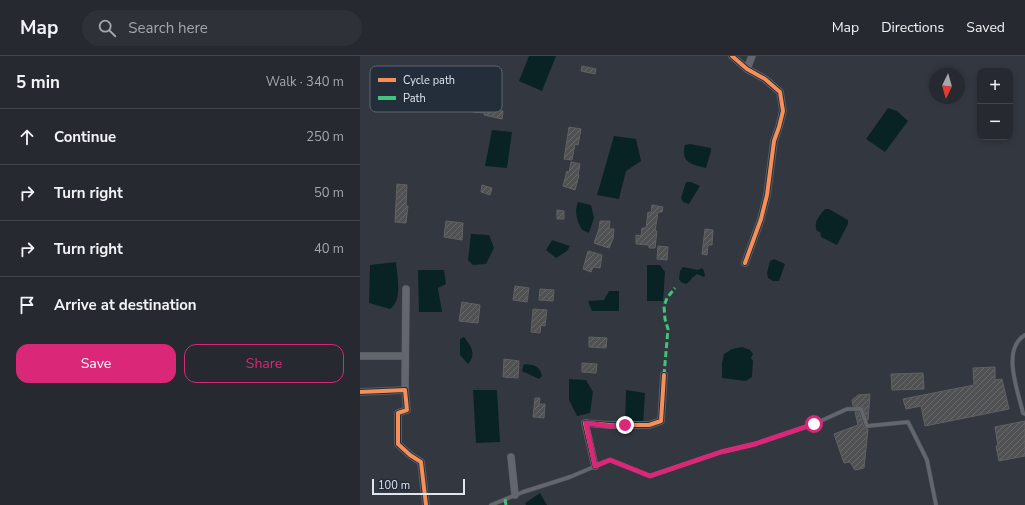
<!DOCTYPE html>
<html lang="en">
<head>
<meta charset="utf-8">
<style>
  :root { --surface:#262a30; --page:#2e3238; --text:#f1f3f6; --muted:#a4a7ab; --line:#42464c; --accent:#db2777 }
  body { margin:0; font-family:"Nunito Sans",sans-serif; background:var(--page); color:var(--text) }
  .controls { position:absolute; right:12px; top:12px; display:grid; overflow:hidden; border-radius:8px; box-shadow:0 2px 6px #0003 }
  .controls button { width:36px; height:36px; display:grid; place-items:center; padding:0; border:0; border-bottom:1px solid var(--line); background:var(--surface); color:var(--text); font:20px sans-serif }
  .compass { position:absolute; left:569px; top:12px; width:36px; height:36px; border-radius:50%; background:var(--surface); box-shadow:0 2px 6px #0003; rotate:185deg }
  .scale { position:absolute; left:12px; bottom:10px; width:93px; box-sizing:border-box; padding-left:4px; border:2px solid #dfe5ee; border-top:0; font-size:11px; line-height:14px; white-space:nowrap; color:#dfe5ee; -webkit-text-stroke:3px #242d3a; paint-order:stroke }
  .stop { position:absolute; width:12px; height:12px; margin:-9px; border:3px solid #db2777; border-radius:50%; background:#fff }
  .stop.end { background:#db2777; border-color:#fff; box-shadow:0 1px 4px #0008 }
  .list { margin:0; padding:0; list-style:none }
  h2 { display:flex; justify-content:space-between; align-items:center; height:52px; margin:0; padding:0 16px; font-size:17px }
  h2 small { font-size:13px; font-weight:400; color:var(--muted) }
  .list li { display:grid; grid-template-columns:26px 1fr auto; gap:12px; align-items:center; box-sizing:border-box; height:56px; padding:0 16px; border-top:1px solid var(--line) }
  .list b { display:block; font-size:15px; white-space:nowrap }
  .list em { font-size:13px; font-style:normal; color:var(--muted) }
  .actions { display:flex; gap:8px; padding:12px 16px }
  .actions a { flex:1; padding:9px 0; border:1px solid var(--accent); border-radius:12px; text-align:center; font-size:14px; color:var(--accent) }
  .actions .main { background:var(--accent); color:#fff }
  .icon { flex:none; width:22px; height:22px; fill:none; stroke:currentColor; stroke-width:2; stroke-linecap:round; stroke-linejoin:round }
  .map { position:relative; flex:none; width:665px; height:449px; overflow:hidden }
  header { display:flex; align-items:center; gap:24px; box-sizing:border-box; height:56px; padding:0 20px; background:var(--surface); border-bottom:1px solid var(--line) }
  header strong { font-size:19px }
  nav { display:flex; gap:22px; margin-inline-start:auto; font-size:14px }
  .search { width:280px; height:36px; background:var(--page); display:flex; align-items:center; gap:10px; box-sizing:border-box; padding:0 14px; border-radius:22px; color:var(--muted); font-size:15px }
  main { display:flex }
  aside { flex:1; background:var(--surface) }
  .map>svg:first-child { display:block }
  .water { fill:#092325 }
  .building { fill:url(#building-hatch); stroke:#616162 }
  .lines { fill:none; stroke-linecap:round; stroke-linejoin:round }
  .lane-casing { stroke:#4f545b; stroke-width:4.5 }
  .street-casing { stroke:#4f545b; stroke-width:8 }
  .lane { stroke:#63676d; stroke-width:3.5 }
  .street { stroke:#63676d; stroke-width:7 }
  .quiet { stroke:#40c37c; stroke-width:3; stroke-dasharray:6 3; stroke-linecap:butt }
  .cycleway-casing { stroke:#242d3a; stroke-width:6 }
  .cycleway { stroke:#f78f57; stroke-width:4 }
  .route { stroke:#db2777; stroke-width:5 }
  .key { fill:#242d3a; stroke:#5c6470; stroke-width:1 }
  .key-label { font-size:11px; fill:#dfe5ee }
</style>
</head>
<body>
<header>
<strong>Map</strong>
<div class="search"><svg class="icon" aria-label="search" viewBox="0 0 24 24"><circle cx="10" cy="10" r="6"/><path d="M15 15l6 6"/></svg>Search here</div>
<nav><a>Map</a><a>Directions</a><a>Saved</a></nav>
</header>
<main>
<aside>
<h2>5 min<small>Walk · 340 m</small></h2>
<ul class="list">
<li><svg class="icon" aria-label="ahead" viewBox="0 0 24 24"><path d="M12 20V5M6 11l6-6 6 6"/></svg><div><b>Continue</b></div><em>250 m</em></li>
<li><svg class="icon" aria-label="right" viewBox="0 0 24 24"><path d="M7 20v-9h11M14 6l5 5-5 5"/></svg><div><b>Turn right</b></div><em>50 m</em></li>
<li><svg class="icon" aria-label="right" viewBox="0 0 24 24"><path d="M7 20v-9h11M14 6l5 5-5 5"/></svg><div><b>Turn right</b></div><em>40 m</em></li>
<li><svg class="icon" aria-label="arrive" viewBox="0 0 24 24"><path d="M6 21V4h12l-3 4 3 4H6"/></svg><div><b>Arrive at destination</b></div></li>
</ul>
<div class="actions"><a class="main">Save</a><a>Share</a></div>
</aside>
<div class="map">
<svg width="665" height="449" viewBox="0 0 665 449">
  <defs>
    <pattern id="building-hatch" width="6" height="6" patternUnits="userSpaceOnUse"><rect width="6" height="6" fill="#505153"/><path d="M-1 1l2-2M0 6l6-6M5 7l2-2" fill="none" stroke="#696a6c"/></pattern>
  </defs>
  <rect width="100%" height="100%" fill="#333840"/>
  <path class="water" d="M169 0H196L182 35 159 25Z
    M528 52 537 55 548 65 525 96 506 83Z
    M132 74 152 76 147 112 125 110Z
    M254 80 276 83 281 105 266 115 259 143 237 139Z
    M330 88 351 92V95L346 112C332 109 320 106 325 89Z
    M326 126H331L340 130 329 148 323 146 321 142Z
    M218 146 231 149 234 162 229 177 222 174C217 165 214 156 218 146Z
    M465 153H469L488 164V168L477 189 461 181 460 176 457 175C453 166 459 160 465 153Z
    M111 178 129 179 134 192 126 208 113 209 108 204Z
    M192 184 210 190 207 195 196 202 186 194Z
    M414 203 425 208 419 225H413L408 222 407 217 410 205Z
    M36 206C37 220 43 244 30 253L9 247 10 209Z
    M287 209H300L305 216 303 245H287Z
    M323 211 338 214 342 212 344 215 345 220 344 221 337 218 332 222C330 225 329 226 326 228L321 226 319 223 320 215Z
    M58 214H84L86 228 78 232 82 256H59Z
    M249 235H259V255H232L228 245 244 244Z
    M104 281C111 290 117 298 108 308L100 299V283Z
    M382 291 390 294 393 298 391 302 393 305 392 321 386 325 362 322V307L364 298 372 293Z
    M164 308C173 309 180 309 182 320L179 323 162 315Z
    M209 323 226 324 233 336 230 357 217 360 209 344Z
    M113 334H137L140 386 116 387Z
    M266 334 285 337 283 369H265Z
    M180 437 187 449H166L165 447Z"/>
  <path class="building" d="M222 10 236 13 235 18 221 15Z
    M123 29 132 32 127 50 134 51V54L143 55 142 63 124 59 125 57 113 56 114 49H117Z
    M209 71 221 73 218 89 215 88 212 104 204 103Z
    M211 106 220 108 218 119H219L215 134 203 130 207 115 209 116Z
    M37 128 47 129 46 150H48L46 167 35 166Z
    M122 129 132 132 130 139 121 136Z
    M292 149 303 151 302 156H298L295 175H297L295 192H289V189L276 188V179L281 180 282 172H286L288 156 291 157Z
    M197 154 204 155V163H197Z
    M86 165 103 167 102 184 84 181Z
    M240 165H250L249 173H254L253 183 249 192 234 187 239 173Z
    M345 173 353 174 352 189H348L347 199 342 198Z
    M298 190 308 191 307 204 297 203Z
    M228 195 242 199 240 212 233 211 231 216 223 213Z
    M155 230 169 232 167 246 153 244Z
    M180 233 194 234 193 245 179 244Z
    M102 246 120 249 118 267 99 265Z
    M173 253 187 254 185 270 181 269 180 277 171 276Z
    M229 281 247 282 246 292 229 291Z
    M144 303 159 305 158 322 143 321Z
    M222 307 237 308 236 317 222 316Z
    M635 311V324L642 323 649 353 565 370 561 350 546 353 543 343 614 329 613 312Z
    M563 317 564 333 532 334 531 318Z
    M510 338 508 364 503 351 493 350 492 344 498 339Z
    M175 342H180L179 348H185L184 362 173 361Z
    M495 356H499L504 371 508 373 504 412 495 414 490 406 484 407 474 378 498 369Z
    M665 365V400L639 405 636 390H638L635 371Z"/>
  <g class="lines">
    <g class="lane-casing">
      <path id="lane" d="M665 279C641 293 658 335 663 357L665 358
        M131 449 163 436 210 421 250 404 290 420 361 396 395 388 422 379 454 368 487 353H501L507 370 548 366 567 404 576 449"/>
    </g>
    <g class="street-casing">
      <path id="street" d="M372 0 387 13 405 23 420 36 423 55 419 71 414 85 407 139 401 163 385 207
        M387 13 392 0
        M0 300H45
        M45 334 46 233
        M0 336 45 334 47 354 38 357V388L50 399 61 406 66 449
        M151 401 155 439
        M235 410 225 367 249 369H289L301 365 304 319"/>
    </g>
    <use href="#lane" class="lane"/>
    <use href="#street" class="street"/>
    <path class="quiet" d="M304 319 308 273 305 263 304 250 307 242 315 232
      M145 443 146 449"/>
    <g class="cycleway-casing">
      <path id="cycleway" d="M372 0 387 13 405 23 420 36 423 55 419 71 414 85 407 139 401 163 385 207
        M0 336 45 334 47 354 38 357V388L50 399 61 406 66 449
        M235 410 225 367 249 369H289L301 365 304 319"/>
    </g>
    <use href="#cycleway" class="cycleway"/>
  </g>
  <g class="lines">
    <path class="route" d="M265 369 249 370 226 367 235 410 250 404 290 420 361 396 395 388 454 368"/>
  </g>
  <rect x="10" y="10" width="132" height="46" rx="6" class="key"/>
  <rect x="18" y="22" width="18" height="4" fill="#f78f57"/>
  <rect x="18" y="40" width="18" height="4" fill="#40c37c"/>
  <g class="key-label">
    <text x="43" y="28">Cycle path</text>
    <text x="43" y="46">Path</text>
  </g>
</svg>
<div class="controls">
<button>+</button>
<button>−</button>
</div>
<svg class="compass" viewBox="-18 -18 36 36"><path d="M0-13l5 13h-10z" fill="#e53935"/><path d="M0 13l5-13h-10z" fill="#a4a7ab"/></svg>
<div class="scale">100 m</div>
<div class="stop" style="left:454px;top:368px"></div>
<div class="stop end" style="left:265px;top:369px"></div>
</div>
</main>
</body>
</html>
